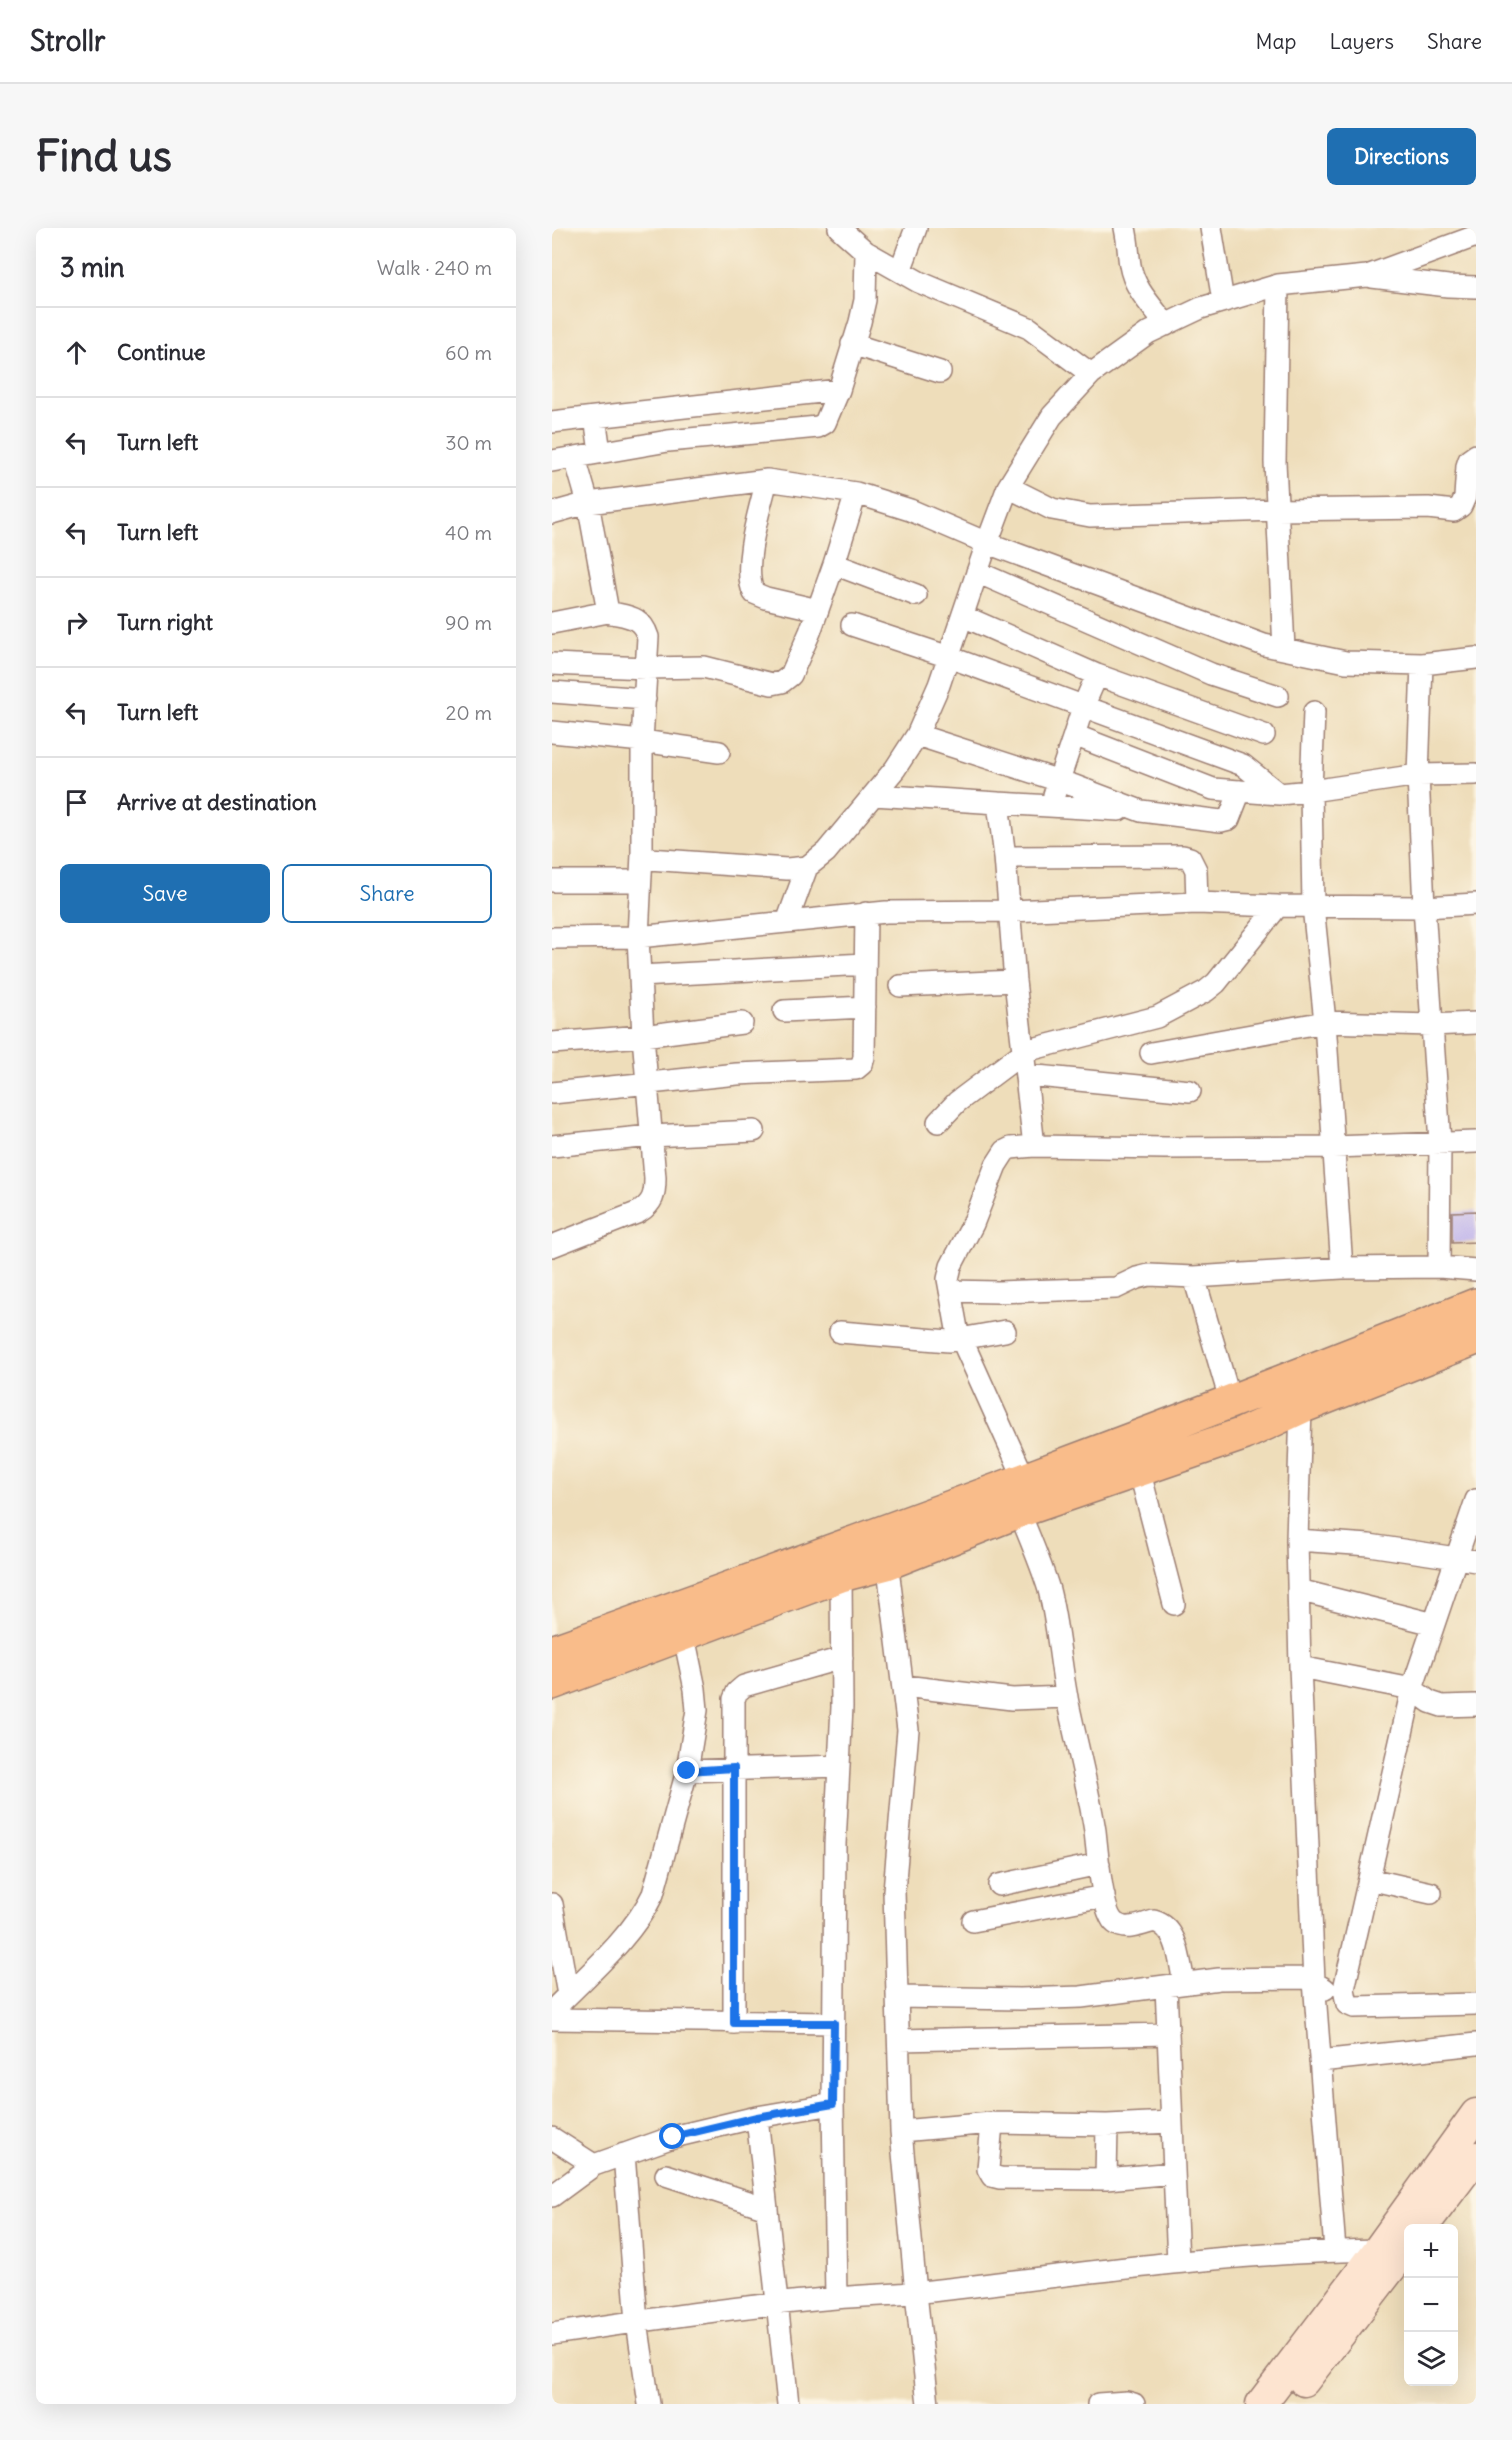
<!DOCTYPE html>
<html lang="en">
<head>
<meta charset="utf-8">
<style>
  :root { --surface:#fff; --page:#f7f7f7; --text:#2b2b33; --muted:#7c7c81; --line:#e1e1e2; --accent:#1f6fb2 }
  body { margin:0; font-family:Delius,sans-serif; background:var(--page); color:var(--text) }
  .controls { position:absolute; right:18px; bottom:18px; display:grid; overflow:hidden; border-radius:9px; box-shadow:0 6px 24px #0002 }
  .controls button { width:54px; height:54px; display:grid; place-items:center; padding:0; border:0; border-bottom:2px solid var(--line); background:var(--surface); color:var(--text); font:30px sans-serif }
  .stop { position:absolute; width:18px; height:18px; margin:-14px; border:4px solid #1a73e8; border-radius:50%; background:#fff }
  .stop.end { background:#1a73e8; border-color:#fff; box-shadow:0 2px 6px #0008 }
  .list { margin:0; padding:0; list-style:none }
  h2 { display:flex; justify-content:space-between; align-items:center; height:78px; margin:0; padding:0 24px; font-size:26px }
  h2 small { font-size:20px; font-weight:400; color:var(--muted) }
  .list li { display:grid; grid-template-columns:39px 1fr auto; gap:18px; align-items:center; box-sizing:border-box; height:90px; padding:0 24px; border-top:2px solid var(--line) }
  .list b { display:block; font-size:22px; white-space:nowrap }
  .list em { font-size:20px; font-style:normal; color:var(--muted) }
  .actions { display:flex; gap:12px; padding:18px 24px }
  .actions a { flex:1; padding:14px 0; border:2px solid var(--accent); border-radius:9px; text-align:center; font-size:21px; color:var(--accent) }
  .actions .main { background:var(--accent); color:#fff }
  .icon { flex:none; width:33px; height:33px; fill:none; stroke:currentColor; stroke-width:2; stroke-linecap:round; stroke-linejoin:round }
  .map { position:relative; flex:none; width:924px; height:2176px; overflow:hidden; border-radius:9px }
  header { display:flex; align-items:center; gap:36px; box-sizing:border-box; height:84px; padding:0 30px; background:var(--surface); border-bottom:2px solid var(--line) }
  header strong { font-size:28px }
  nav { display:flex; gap:33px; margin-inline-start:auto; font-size:21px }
  .intro { display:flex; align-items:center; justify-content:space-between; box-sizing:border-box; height:144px; padding:0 36px }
  h1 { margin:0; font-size:42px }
  .button { padding:15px 27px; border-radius:9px; background:var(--accent); color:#fff; font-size:21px; font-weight:700 }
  main { display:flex; gap:36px; padding:0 36px }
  aside { flex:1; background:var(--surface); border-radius:9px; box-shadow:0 6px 24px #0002 }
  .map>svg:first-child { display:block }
  .building { fill:#c3b8eb }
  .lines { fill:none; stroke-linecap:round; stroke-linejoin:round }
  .street-casing { stroke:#9c7e72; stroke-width:24 }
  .secondary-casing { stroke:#9c7e72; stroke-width:33 }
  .primary-casing { stroke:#9c7e72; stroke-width:36 }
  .street { stroke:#fff; stroke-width:21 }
  .secondary { stroke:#fde4d0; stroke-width:30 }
  .primary { stroke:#f9bc8a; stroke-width:33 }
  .route { stroke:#1a73e8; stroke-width:8 }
</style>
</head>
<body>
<header>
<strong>Strollr</strong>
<nav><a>Map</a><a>Layers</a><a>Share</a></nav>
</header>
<div class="intro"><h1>Find us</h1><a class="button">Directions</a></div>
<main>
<aside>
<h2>3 min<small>Walk · 240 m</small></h2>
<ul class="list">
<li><svg class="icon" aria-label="ahead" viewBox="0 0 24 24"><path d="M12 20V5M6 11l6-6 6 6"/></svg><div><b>Continue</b></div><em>60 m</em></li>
<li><svg class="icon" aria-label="left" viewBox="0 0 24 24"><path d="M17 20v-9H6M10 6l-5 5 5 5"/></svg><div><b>Turn left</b></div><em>30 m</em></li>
<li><svg class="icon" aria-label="left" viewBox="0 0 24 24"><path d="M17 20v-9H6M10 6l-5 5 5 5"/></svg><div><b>Turn left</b></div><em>40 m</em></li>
<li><svg class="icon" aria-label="right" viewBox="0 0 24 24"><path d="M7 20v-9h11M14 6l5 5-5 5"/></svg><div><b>Turn right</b></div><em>90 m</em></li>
<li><svg class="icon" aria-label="left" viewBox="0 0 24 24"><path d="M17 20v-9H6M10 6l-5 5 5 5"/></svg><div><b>Turn left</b></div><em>20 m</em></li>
<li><svg class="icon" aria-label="arrive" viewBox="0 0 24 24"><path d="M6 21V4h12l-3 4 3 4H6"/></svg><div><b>Arrive at destination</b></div></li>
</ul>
<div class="actions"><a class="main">Save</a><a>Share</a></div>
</aside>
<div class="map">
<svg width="924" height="2176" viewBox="0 0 924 2176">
  <rect width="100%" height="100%" fill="#fcf5e5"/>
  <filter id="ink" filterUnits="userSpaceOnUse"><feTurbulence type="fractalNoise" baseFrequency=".0167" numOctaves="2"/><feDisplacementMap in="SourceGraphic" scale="12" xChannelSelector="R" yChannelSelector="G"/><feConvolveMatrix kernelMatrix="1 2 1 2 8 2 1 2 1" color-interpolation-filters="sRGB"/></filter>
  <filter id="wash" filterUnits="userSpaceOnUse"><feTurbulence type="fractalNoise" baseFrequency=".008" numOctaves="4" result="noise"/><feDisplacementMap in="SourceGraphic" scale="24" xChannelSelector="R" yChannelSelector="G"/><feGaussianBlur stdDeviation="1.35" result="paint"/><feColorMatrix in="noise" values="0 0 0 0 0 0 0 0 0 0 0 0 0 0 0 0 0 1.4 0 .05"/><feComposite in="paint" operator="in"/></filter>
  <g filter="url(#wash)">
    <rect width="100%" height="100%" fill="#eeddba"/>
    <g id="blocks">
      <path class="building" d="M924 983V1014L900 1015V984Z"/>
    </g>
  </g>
  <g filter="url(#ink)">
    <use href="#blocks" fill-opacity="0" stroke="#9c7e72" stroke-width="1.5"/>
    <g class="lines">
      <g class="street-casing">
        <path id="street" d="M287 0 314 24 367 54 477 100 539 146
          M573 0C576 13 576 24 578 37 582 61 600 78 614 97
          M659 0 671 73
          M348 43 364 0
          M820 49 896 58 924 59
          M726 57 723 234 732 421
          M300 116 388 144
          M43 189 287 162
          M0 194 43 189 48 224
          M23 230 36 275 56 384C75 389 89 387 96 409L90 513V626L97 631 235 641 255 639 274 624 343 541 365 507 387 457 435 315 456 259 500 188 539 146 596 105 649 80 726 57 815 48 924 8
          M0 233 116 213 266 199 273 195 287 162 308 94 313 72 314 24
          M215 252C208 280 189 340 202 365L214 370 266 382
          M456 259 500 281 538 288 724 282 876 280 902 283 909 278 913 269 915 238 917 232 924 227
          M304 265 282 336 364 367
          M0 285 36 275 215 252 304 265 358 282 435 315 712 417 794 434 870 436 924 430
          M425 344 659 446 726 468
          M411 388 545 447 712 507
          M0 395 56 384
          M300 397 397 429 691 537 727 566
          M0 436 94 440 152 439 220 456 230 454 239 447 258 404 282 336
          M870 436 866 547 872 679 888 914 887 1039
          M545 447 531 479 522 507 661 561 727 566 759 563 762 484
          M0 464 93 471
          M0 504 90 513 167 524
          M365 507 523 558 589 583 669 593 677 591 688 563
          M322 567 446 575 453 629 463 753 482 918
          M502 567 522 507
          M446 575 567 582
          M90 626 86 709 334 684 458 683 645 675 726 678 872 679 924 676
          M453 629 631 628 638 630 644 642 645 675
          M0 653H88
          M235 694 255 639
          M0 710 86 709 91 808 103 950C103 967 101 975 87 984L0 1018
          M88 748 313 736
          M348 758 463 753
          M232 783 313 779
          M0 815 91 808 190 795
          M599 825 773 794 879 797 924 795
          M475 847 638 863
          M0 865 185 846 304 841 310 836 312 829 314 685
          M386 894 405 874 473 823 605 789 654 763 664 755 726 678
          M0 918 99 908 202 903
          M790 1040 773 794 761 678 759 563 866 547 924 546
          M642 1049 679 1175
          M398 1063 446 1064 564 1060 585 1050 597 1047 642 1049 790 1040 887 1039 924 1042
          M288 1104 397 1113 453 1103
          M749 1179 745 1312 748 1439 762 1753 783 2022
          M587 1241 622 1376
          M473 1252 405 1101 396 1051 399 1038 421 996 444 937 453 923 459 920 482 918 614 920 781 919 924 914
          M924 1272 860 1461 792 1761 795 1776 802 1779 924 1776
          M463 1273C474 1302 488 1332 497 1362 506 1397 508 1434 515 1470 524 1514 536 1558 543 1603 545 1621 550 1685 563 1695 574 1704 591 1696 602 1693 627 1700 627 1733 632 1755
          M745 1312 817 1317 924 1333
          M334 1324 356 1502 342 1663 349 1903 364 2065 376 2176
          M746 1362 882 1396
          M748 1439 860 1461 878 1474 890 1478 924 1477
          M352 1458 460 1471 515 1469
          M135 1543 287 1538
          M817 1651 879 1665
          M447 1657 547 1636
          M0 1676 16 1767
          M421 1693 552 1668
          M614 1759 626 2034
          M346 1769 468 1771 529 1769 667 1751 754 1750 773 1761
          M0 1783C34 1748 80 1710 101 1666L135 1543 145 1482 143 1461 129 1394
          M0 1791 282 1795
          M182 1795V1471L185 1464 192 1458 290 1430
          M347 1812 616 1806
          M768 1833 924 1816
          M205 1889 236 2176
          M440 1895 436 1941 440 1948 448 1950 554 1951 622 1945
          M555 1897 619 1894
          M349 1903 440 1895 555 1897 554 1951
          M0 1910 42 1937
          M72 1926 85 2094 97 2176
          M114 1947 215 1980
          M0 1968 42 1937 121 1909 205 1889 281 1876
          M284 2070 281 1876 283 1616 290 1479 289 1347
          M0 2106C94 2092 189 2078 284 2070 315 2067 347 2067 379 2063 530 2046 682 2023 835 2022
          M546 2176 575 2174 582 2176"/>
      </g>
      <g class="secondary-casing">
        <path id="secondary" d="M870 2000 924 1929
          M752 2153 856 2018
          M709 2176 826 2022 924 1886"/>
      </g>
      <g class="primary-casing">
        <path id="primary" d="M0 1424C310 1313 619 1200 924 1077
          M0 1455 289 1347 335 1335 467 1283 691 1206 749 1179 924 1110"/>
      </g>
      <use href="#street" class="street"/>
      <use href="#secondary" class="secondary"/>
      <use href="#primary" class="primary"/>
    </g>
  </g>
  <g class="lines" filter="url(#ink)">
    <path class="route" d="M121 1909 205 1889 281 1876 282 1795H182V1540L135 1543"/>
  </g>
</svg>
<div class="controls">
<button>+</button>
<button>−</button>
<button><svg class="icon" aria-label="layers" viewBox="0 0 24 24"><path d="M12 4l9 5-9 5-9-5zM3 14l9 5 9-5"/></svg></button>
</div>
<div class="stop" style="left:121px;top:1909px"></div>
<div class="stop end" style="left:135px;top:1543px"></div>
</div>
</main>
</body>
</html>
